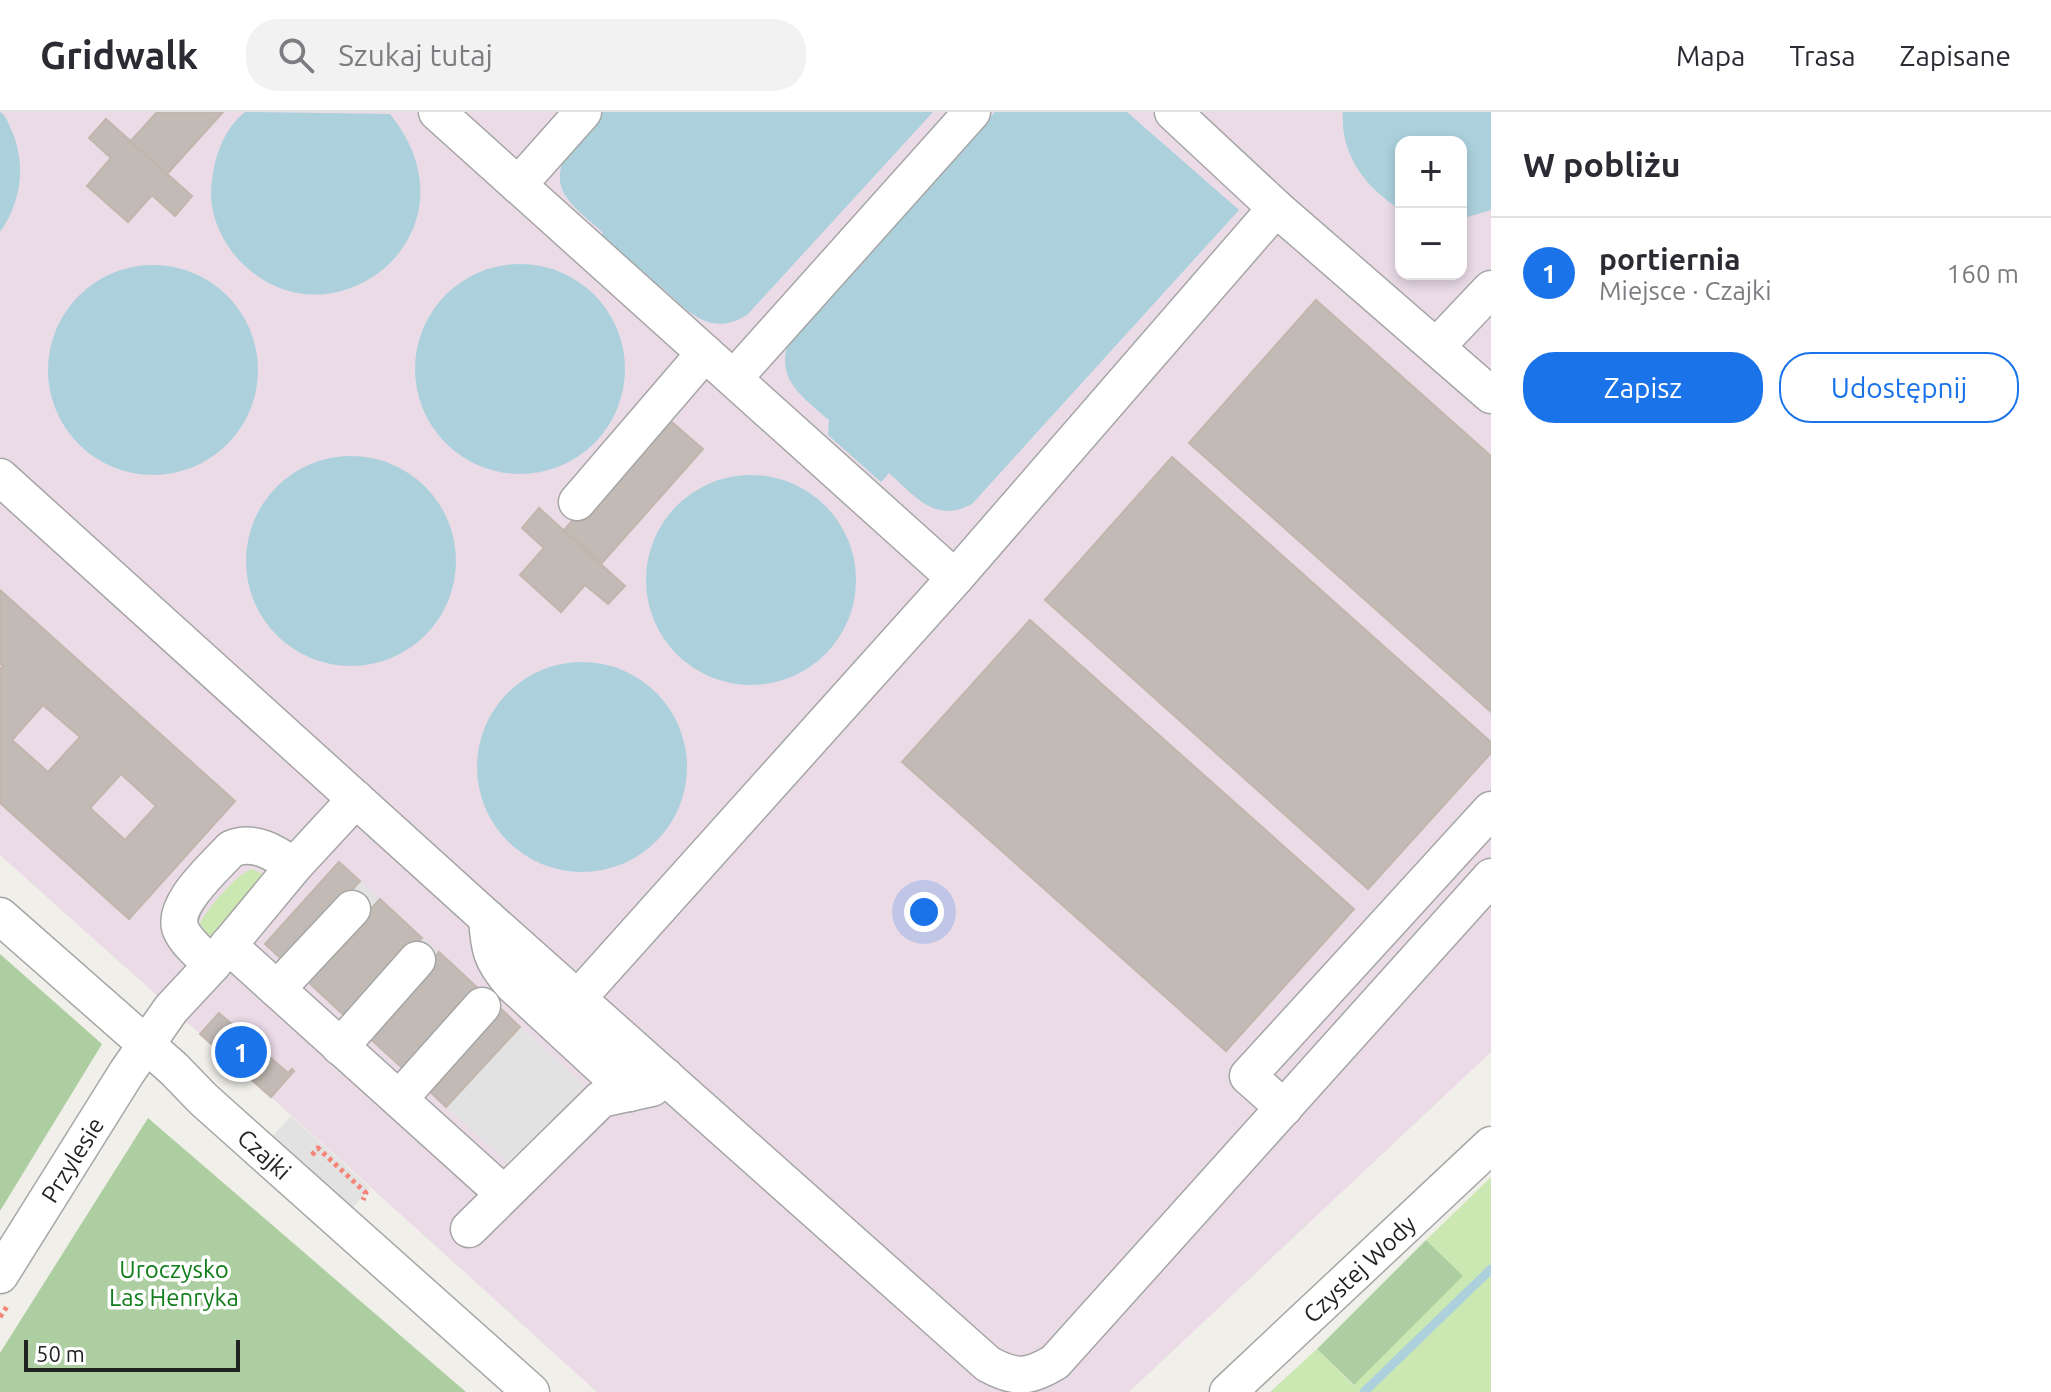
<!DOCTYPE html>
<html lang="pl">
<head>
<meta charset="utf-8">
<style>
  :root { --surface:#fff; --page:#f2f2f3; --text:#2b2b33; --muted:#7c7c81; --line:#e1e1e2; --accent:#1a73e8 }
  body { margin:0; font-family:Ubuntu,sans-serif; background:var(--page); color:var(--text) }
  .controls { position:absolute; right:24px; top:24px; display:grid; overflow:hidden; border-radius:16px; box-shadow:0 4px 12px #0003 }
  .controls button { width:72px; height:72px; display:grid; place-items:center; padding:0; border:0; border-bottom:2px solid var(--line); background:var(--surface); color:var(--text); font:40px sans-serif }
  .scale { position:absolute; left:24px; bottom:20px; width:216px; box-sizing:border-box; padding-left:8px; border:4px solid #222; border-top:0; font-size:22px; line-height:28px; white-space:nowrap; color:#222; -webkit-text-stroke:6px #fff; paint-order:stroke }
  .you { position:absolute; left:924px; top:800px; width:28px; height:28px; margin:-20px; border:6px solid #fff; border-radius:50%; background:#1a73e8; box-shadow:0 0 0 12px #1a73e833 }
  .badge { display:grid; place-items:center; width:52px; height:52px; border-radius:50%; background:var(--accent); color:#fff; font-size:26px; font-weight:700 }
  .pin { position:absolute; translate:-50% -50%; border:4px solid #fff; box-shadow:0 2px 8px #0006 }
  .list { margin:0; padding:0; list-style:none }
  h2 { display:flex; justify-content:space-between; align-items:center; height:104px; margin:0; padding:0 32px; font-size:34px }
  h2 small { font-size:26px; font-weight:400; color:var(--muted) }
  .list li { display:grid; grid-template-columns:52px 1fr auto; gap:24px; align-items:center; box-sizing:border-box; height:112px; padding:0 32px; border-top:2px solid var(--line) }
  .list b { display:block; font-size:30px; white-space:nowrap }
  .list p { margin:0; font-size:26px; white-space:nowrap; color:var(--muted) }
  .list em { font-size:26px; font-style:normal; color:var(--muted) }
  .actions { display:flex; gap:16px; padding:24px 32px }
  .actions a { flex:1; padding:18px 0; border:2px solid var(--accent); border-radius:32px; text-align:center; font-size:28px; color:var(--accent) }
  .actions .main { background:var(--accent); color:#fff }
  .icon { flex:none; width:44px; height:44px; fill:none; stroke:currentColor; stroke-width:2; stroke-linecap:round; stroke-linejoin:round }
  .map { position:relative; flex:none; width:1491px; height:1280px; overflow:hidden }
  header { display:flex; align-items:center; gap:48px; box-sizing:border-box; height:112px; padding:0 40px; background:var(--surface); border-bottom:2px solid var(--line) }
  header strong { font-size:38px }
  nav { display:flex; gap:44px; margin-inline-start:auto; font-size:28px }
  .search { width:560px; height:72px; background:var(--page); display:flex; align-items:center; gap:20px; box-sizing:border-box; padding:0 28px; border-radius:32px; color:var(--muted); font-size:30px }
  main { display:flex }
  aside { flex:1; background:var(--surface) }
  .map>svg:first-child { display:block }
  .industrial { fill:#eadbe7; fill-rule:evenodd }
  .grass { fill:#cce8b2 }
  .forest { fill:#adcea0 }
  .parking { fill:#e2e2e2 }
  .water { fill:#acd1dc }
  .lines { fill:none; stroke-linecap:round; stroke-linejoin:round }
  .stream { stroke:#acd1dc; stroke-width:9 }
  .building { fill:#c2bbb5; stroke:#c2b6ac; stroke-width:2; fill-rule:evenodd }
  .minor-casing { stroke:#a6a6a6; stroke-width:39 }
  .path { stroke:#f48578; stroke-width:5; stroke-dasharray:4 4; stroke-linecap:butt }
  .minor { stroke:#fff; stroke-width:36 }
  .labels { text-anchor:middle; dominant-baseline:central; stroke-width:7; stroke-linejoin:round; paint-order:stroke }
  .street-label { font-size:24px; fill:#222; stroke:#fff }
  .park-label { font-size:24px; fill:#127e1b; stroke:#fff }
</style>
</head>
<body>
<header>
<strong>Gridwalk</strong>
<div class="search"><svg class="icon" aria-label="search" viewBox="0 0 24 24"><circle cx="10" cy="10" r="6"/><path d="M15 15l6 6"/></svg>Szukaj tutaj</div>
<nav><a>Mapa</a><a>Trasa</a><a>Zapisane</a></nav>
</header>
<main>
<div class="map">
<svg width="1491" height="1280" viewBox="0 0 1491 1280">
  <rect width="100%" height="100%" fill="#f1efe9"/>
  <path class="industrial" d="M0 0H1491V940L1129 1280H597L271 985 294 959 288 961 219 901 200 922 0 743ZM1401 30H1461V162H1401Z"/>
  <path class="grass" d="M252 757 261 761 264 766 217 825 206 822 200 811C207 797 238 760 252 757Z
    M1491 1065V1280H1270L1317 1237 1353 1273 1462 1164 1426 1128Z"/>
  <path class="forest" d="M0 842 102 932 0 1099Z
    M148 1006 466 1280H0V1241Z
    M1426 1128 1463 1164 1354 1273 1317 1237Z"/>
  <path class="parking" d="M339 750 585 973 511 1054 265 832Z
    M291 1004 370 1076 349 1100 269 1028Z"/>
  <path class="water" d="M0 0C6 4 7 8 10 15 27 50 22 89 0 120Z
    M245 0 390 2C487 122 329 244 239 148 223 131 211 105 211 82 212 52 221 19 245 0Z
    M602 0H933L748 202C711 227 688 199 661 175L645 176 597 129 603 121C592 110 576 99 567 86 544 54 582 21 602 0Z
    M995 0H1127L1239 98 972 392C935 412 915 384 889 361L881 370 828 323 829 308C799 282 772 265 792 222Z
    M1343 0H1491V98L1461 107V30H1401V98C1366 76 1340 43 1343 0Z
    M415 257a105 105 0 1 1 210 0a105 105 0 1 1-210 0Z
    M48 258a105 105 0 1 1 210 0a105 105 0 1 1-210 0Z
    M246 449a105 105 0 1 1 210 0a105 105 0 1 1-210 0Z
    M646 468a105 105 0 1 1 210 0a105 105 0 1 1-210 0Z
    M477 655a105 105 0 1 1 210 0a105 105 0 1 1-210 0Z"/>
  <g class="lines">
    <path class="stream" d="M1364 1280 1491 1157"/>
  </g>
  <path class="building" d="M157 0H223L167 62 130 30Z
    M106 7 192 84 175 104 152 83 128 110 87 74 111 46 89 26Z
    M1316 188 1491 344V600L1189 331Z
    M666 305 703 337 601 452 564 418Z
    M1172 345 1491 630V641L1368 777 1045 488Z
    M539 396 625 474 608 492 585 473 561 500 520 463 544 436 522 416Z
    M0 478 235 689 129 807 0 691V557L3 554 0 552ZM43 593 80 625 48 660 12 628ZM121 662 156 694 125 728 90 696Z
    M1030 508 1354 797 1226 939 902 650Z
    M339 750 360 769 287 852 265 832Z
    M380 787 422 826 349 908 306 868Z
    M439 840 481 879 408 961 365 922Z
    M498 894 520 915 446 995 424 974Z
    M219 901 288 961 292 957 294 959 271 985 200 922Z"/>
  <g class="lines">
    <g class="minor-casing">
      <g id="minor">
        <path d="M437 0 955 466"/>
        <path d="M1173 0 1276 96 1491 283"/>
        <path d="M518 73 583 0"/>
        <path d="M1437 234 1491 177"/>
        <path d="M734 266 972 0"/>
        <path d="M0 365 487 806 988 1252C1015 1267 1029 1266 1055 1250L1491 765"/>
        <path d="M577 390 705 241"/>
        <path id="s1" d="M0 804 174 957 203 987 531 1280"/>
        <path d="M487 806C489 837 491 848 512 872L630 981"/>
        <path d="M228 833 504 1082"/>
        <path d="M212 853C202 843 188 832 182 820 168 795 215 755 231 737 254 727 275 741 294 754"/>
        <path d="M277 877 352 797"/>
        <path d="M578 886 955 466 1276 96"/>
        <path d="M340 935 417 848"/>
        <path d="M399 987 482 894"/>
        <path d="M1284 996 1248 964 1491 698"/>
        <path d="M469 1117 601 987 652 976 665 964"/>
        <path id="s2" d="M0 1163 127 960 171 897 212 853 294 754 356 687"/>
        <path id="s3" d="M1228 1280 1491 1033"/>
      </g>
    </g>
    <path class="path" d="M312 1043 318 1036 366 1081 363 1088
      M0 1205 8 1193"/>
    <use href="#minor" class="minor"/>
  </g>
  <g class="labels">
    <g class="street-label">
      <text stroke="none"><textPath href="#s1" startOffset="356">Czajki</textPath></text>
      <text stroke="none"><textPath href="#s2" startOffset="136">Przylesie</textPath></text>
      <text stroke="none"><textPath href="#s3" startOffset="180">Czystej Wody</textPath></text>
    </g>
    <g class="park-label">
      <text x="174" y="1157">Uroczysko<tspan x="174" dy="28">Las Henryka</tspan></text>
    </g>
  </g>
</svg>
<div class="controls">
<button>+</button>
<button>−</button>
</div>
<div class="scale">50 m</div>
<div class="you"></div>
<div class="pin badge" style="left:241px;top:940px">1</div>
</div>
<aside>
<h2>W pobliżu<small></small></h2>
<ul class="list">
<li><span class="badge">1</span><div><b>portiernia</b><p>Miejsce · Czajki</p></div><em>160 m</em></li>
</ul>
<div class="actions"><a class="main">Zapisz</a><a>Udostępnij</a></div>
</aside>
</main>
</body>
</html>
